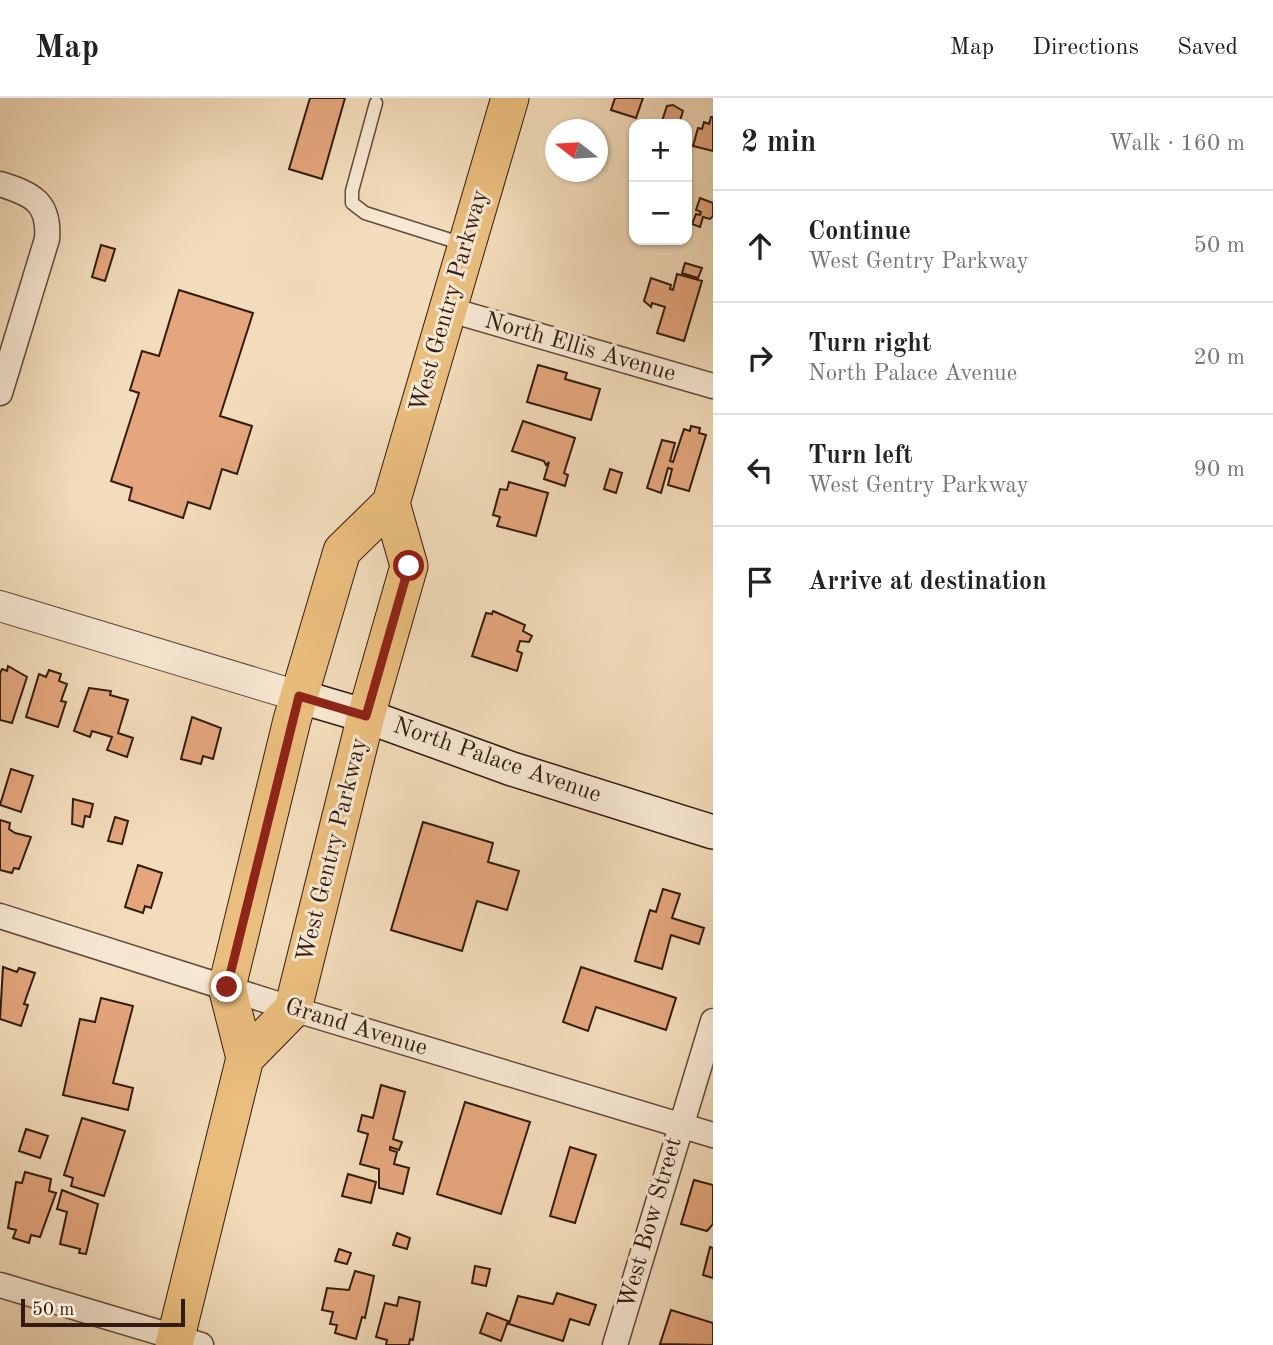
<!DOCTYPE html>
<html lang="en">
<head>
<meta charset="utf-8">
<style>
  :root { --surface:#fff; --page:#f2f2f2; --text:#222; --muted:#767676; --line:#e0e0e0 }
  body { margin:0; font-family:"Old Standard TT",serif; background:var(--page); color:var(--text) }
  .controls { position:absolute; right:21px; top:21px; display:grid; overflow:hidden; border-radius:14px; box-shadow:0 2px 5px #0004 }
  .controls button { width:63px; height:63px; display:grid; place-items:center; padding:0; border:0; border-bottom:2px solid var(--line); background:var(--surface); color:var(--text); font:35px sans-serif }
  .compass { position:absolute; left:545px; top:21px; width:63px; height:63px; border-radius:50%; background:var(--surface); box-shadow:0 2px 5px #0004; rotate:287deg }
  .scale { position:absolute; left:21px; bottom:18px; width:164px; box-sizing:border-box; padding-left:7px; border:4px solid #321b0f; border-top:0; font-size:19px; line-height:24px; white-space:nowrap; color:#321b0f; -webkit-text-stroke:5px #f7e8d3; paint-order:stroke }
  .stop { position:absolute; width:21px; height:21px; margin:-16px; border:5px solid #8f2418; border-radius:50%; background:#fff }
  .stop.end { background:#8f2418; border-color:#fff; box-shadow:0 2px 7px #0008 }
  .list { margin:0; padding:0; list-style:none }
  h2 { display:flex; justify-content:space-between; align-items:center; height:91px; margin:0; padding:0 28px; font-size:30px }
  h2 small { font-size:23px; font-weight:400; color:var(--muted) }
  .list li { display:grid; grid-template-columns:46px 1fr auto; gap:21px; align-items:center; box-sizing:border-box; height:112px; padding:0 28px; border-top:2px solid var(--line) }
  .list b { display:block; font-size:26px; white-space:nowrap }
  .list p { margin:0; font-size:23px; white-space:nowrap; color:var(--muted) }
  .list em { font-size:23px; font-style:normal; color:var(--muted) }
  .icon { flex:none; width:38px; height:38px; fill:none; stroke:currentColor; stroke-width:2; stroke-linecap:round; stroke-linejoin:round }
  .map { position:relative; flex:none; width:713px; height:1247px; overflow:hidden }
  header { display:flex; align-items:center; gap:42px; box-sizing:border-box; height:98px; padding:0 35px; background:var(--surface); border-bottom:2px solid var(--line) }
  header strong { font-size:33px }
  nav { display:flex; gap:38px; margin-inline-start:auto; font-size:24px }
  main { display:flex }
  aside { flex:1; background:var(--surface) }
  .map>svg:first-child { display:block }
  .building { fill:#e5a67d; stroke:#321b0f; stroke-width:2 }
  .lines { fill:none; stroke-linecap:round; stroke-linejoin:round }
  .service-casing { stroke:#624b3a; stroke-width:15 }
  .minor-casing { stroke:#624b3a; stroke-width:27 }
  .tertiary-casing { stroke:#624b3a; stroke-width:32 }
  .secondary-casing { stroke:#321b0f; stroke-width:36 }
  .primary-casing { stroke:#321b0f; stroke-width:39 }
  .service { stroke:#f7e8d3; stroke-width:12 }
  .minor { stroke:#f7e8d3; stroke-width:24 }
  .tertiary { stroke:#f7e8d3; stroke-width:30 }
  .secondary { stroke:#f7e8d3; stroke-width:33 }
  .primary { stroke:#eabe7e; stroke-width:37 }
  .route { stroke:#8f2418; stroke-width:9 }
  .labels { text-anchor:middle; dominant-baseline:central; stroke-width:6; stroke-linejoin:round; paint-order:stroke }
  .street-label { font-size:24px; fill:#321b0f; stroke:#f7e8d3 }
</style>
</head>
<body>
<header>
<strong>Map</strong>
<nav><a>Map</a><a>Directions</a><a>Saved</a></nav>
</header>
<main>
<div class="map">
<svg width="713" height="1247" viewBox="0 0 713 1247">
  <rect width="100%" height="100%" fill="#f3dcbb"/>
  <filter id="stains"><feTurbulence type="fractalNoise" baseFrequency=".00286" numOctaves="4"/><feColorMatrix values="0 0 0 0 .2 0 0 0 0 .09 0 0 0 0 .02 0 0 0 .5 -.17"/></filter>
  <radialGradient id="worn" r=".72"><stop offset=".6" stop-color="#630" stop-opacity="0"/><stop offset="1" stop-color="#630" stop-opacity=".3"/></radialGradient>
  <path class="building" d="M310 0H345L322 81 289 71Z
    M615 0H643L636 20 611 12Z
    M673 7 683 13 679 26H661L667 8Z
    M711 19H713V53L693 48 698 30 702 31 704 24 709 26Z
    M700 100 713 105V118L710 121 703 119 700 129 692 126 696 116 700 117 701 114 696 112Z
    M101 147 115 151 105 183 92 179Z
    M685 165 702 170 698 180 682 175Z
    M677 176 702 183 684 243 657 235 665 209 652 205 651 209 644 203 651 180 671 187 670 191 673 192Z
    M179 192 253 215 220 318 252 328 237 376 222 371 210 411 188 404 183 420 129 402 132 390 111 383 139 295 130 292 142 253 159 258Z
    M538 267 567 275 565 281 600 291 591 322 527 304Z
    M523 323 575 340 564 375 568 377 565 388 544 381 549 364 546 367 544 363 512 353Z
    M691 328 700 330 699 335 706 337 689 393 668 387 672 371 668 370 661 395 647 390 662 342 675 345 670 363 673 364 684 331 690 333Z
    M610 371 622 375 616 395 604 391Z
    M509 384 548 395 536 438 497 428 500 419 493 417 500 391 507 392Z
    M493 513 525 527 523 533 532 538 529 544 520 543 517 553 522 555 517 573 472 558 486 515 492 516Z
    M8 568 27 579 12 625 0 622V576L2 571 7 573Z
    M49 572 61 576 59 583 67 586 61 603 66 604 58 629 26 619 39 576 46 579Z
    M89 590 111 593 110 597 128 602 118 635 133 640 127 659 107 652 112 639 92 633 90 639 74 633Z
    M192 619 221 630 213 661 203 658 201 666 181 661Z
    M11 671 33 678 21 714 0 707Z
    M73 701 93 706 90 719 85 718 83 729 72 726Z
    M115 719 128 723 122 746 108 743Z
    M0 722 10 725 9 731 15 735 31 739 19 771 14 770 12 775 0 772Z
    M423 724 493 745 488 764 519 773 507 812 477 803 462 853 391 832Z
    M138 767 162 775 151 810 145 808 143 815 125 809Z
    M663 791 680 796 672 820 704 830 699 846 671 837 662 871 635 863 650 812 656 814Z
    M3 869 17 874 19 870 35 875 24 906 28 907 21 928 0 921Z
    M581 869 676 900 666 932 596 909 588 933 563 924Z
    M101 900 133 908 113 985 133 990 128 1012 63 997 80 921 95 924Z
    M381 987 405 994 393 1041 402 1044 399 1052 390 1049V1052L397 1054 394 1066 409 1070 403 1096 379 1090V1071L360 1066 368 1036 358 1033 362 1017 373 1020Z
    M465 1004 530 1024 501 1116 437 1096Z
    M82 1020 125 1033 104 1098 71 1088 73 1080 64 1077Z
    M26 1031 48 1038 40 1060 19 1053Z
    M570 1049 596 1057 575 1125 550 1118Z
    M25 1074 51 1081 49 1093 56 1095 40 1139 31 1137 29 1145 13 1140 16 1132 8 1130 16 1084 22 1085Z
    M348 1076 376 1084 371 1105 342 1098Z
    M694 1082 713 1087V1126L707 1133 681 1126Z
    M62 1092 98 1106 86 1156 79 1155 80 1151 60 1146 67 1114 57 1111Z
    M397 1135 410 1140 407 1151 393 1147Z
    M710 1149 713 1150V1180L703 1177Z
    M339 1151 351 1155 347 1166 335 1163Z
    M475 1168 490 1171 486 1188 472 1185Z
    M355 1173 374 1178 365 1220 362 1219 356 1241 335 1235 337 1227 330 1226 333 1214 322 1212 327 1190 349 1192Z
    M557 1195 596 1207 589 1227 570 1221 563 1243 509 1226 518 1198 553 1206Z
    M399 1199 420 1204 413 1242 410 1241 409 1247H386L387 1242 376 1239 385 1205 397 1208Z
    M671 1212 713 1225V1247L660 1246Z
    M487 1215 508 1223 501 1243 480 1235Z"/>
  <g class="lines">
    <g class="service-casing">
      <path id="service" d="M376 5 352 93V105L365 115 463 146"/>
    </g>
    <g class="minor-casing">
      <path id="minor" d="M0 86C32 96 50 104 47 141L0 295
        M447 211 713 288
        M0 818 293 911 713 1037
        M0 1187 201 1247
        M615 1247 713 923"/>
    </g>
    <g class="tertiary-casing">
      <path id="tertiary" d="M0 508 298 598"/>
    </g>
    <g class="secondary-casing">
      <path id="secondary" d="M298 598 366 618 512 671 713 734"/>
    </g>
    <g class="primary-casing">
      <path id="primary" d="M245 960 293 911 366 618 409 468 391 405
        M174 1247 245 960 227 889 292 622 342 453 391 405 510 0"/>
    </g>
    <use href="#service" class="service"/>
    <use href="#minor" class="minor"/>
    <use href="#tertiary" class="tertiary"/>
    <use href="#secondary" class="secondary"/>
    <use href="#primary" class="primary"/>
  </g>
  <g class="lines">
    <path class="route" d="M227 889 299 598 366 618 409 468"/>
  </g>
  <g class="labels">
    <g class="street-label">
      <text transform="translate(450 203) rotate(-74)">West Gentry Parkway</text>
      <text transform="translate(580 250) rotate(16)">North Ellis Avenue</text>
      <text transform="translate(497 663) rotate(19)">North Palace Avenue</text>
      <text transform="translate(333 752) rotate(-76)">West Gentry Parkway</text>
      <text transform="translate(356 930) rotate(17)">Grand Avenue</text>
      <text transform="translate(651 1125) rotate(-74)">West Bow Street</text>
    </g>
  </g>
  <rect width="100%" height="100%" filter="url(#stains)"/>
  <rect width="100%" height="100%" fill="url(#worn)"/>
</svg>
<div class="controls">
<button>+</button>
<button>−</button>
</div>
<svg class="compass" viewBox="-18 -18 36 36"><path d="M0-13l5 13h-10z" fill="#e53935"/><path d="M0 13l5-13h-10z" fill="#767676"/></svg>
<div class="scale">50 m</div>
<div class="stop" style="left:409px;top:468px"></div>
<div class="stop end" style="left:227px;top:889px"></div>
</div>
<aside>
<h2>2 min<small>Walk · 160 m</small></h2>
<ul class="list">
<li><svg class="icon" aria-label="ahead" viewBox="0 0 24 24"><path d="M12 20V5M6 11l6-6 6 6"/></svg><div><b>Continue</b><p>West Gentry Parkway</p></div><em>50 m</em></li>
<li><svg class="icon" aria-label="right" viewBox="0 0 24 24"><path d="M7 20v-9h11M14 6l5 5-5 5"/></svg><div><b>Turn right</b><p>North Palace Avenue</p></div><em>20 m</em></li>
<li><svg class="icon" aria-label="left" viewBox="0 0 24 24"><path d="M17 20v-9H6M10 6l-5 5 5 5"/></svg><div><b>Turn left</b><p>West Gentry Parkway</p></div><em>90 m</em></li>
<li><svg class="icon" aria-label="arrive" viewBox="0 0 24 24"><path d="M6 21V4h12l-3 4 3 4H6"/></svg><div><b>Arrive at destination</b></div></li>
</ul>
</aside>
</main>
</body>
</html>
